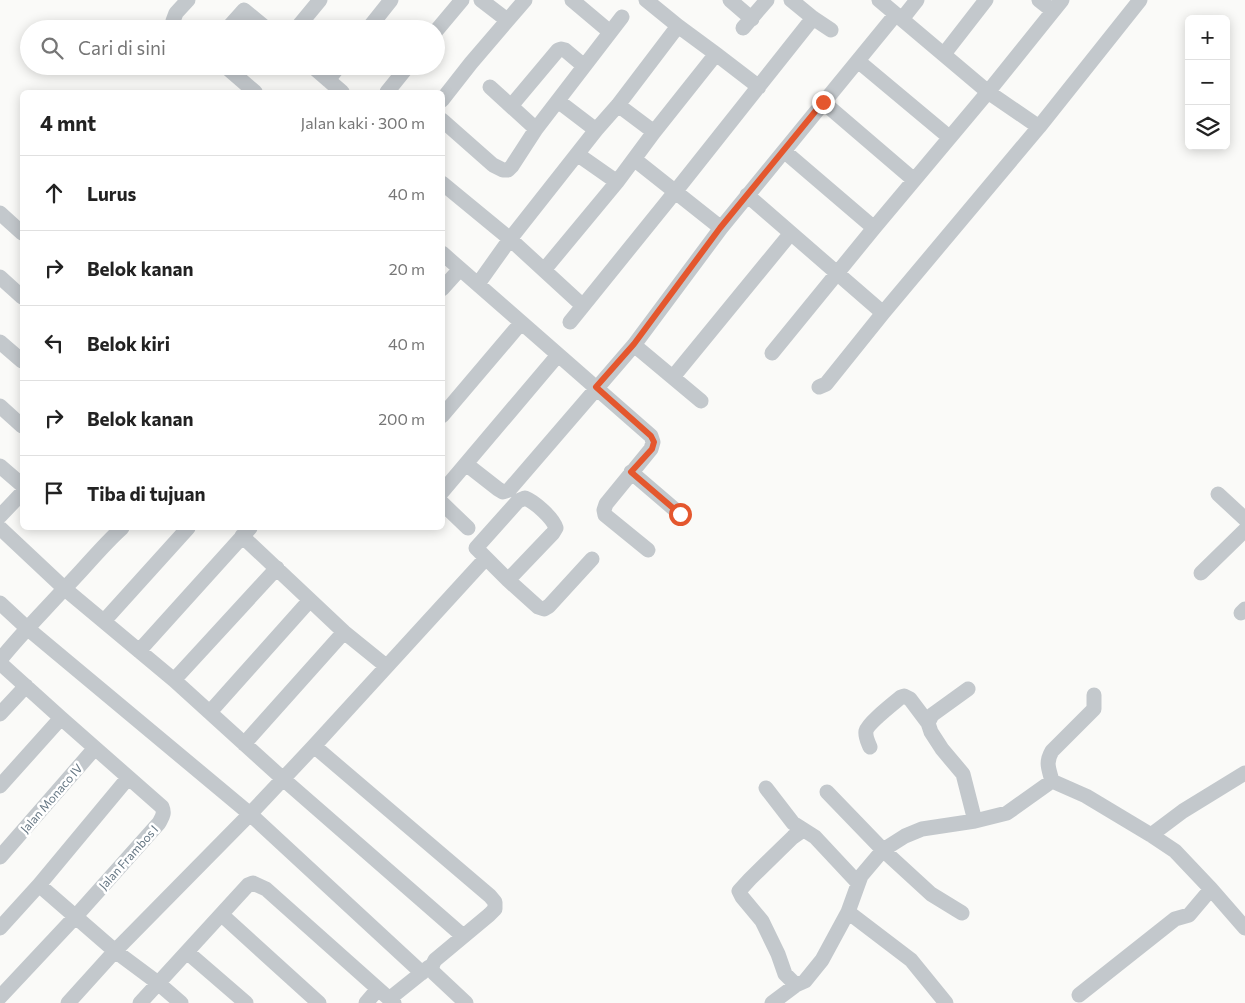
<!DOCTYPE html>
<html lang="id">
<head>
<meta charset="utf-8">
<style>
  :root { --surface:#fff; --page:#f6f6f6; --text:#222; --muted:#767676; --line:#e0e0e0 }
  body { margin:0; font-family:Commissioner,sans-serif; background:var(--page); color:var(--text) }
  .controls { position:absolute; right:15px; top:15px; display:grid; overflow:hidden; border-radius:8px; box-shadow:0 2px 12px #0003 }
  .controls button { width:45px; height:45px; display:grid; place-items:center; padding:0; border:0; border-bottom:1px solid var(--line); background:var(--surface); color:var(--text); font:25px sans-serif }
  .stop { position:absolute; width:15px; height:15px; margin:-11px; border:4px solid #e4572e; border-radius:50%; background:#fff }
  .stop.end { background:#e4572e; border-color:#fff; box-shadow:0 1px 5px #0008 }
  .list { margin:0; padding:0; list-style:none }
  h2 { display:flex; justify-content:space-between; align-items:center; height:65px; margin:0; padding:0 20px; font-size:21px }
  h2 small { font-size:16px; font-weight:400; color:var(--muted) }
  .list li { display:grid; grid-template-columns:32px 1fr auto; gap:15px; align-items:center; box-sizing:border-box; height:75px; padding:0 20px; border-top:1px solid var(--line) }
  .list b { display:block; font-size:19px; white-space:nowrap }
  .list em { font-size:16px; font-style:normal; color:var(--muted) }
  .icon { flex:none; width:28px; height:28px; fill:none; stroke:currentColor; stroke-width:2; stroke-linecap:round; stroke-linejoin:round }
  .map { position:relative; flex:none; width:1245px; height:1003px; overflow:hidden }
  .search { position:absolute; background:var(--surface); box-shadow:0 2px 12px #0003; left:20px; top:20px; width:425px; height:55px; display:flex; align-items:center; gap:12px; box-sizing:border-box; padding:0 18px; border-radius:28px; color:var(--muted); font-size:19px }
  .panel { position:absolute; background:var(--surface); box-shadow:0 2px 12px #0003; left:20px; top:90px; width:425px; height:440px; border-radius:8px }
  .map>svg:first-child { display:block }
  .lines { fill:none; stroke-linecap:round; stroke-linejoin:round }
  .minor { stroke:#c3c8cc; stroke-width:15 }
  .route { stroke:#e4572e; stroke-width:6 }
  .labels { text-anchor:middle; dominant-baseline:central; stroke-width:5; stroke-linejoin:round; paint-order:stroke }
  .street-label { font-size:12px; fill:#657683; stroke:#fff }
</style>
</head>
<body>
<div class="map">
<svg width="1245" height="1003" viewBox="0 0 1245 1003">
  <rect width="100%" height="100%" fill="#fafaf8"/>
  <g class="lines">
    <path class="minor" d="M481 0 507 20
      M572 0 610 32
      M646 0 678 26
      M730 0 752 19
      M791 0 813 18 831 30
      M879 0 988 92 1039 127
      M1039 0 1053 11
      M902 19 917 0
      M743 28 767 0
      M179 29 176 27 173 21 176 13 188 0
      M227 29 244 10 267 29
      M296 29 320 0
      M368 29 391 0
      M436 31 462 0
      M944 54 986 0
      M858 61 949 137
      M225 66 255 92
      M312 66 342 92
      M328 80 339 66
      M490 87 536 129
      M387 92 408 66
      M442 100 471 63 525 0
      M558 101 596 130
      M823 102 914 180
      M618 105 654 132
      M511 106 558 50 561 49 565 50 584 66
      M442 120 493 165 503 170H508L512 166 536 129 622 17
      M784 151 874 228
      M577 154 617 182
      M634 159 721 228
      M442 183 510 239 583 306
      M747 195 883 313
      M0 213 22 233
      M442 253 651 436 653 442 651 449 606 504 604 510 605 515 648 550
      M544 270 617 182 654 132 716 54
      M0 277 22 297
      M478 284 510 239 596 130 618 105 678 26 716 54 759 87
      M442 289 460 269
      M570 322 675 192 813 18
      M0 342 22 361
      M634 345 701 401
      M772 353 874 228 988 92 1062 0
      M673 377 791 233
      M819 387 826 384 883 313 1039 127 1140 0
      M0 406 22 426
      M442 416 521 323
      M466 464 498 489 503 492 509 490 634 345 721 228 896 14
      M0 466 22 485
      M631 472 680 514
      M442 492 558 355
      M1218 494 1245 519
      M442 503 468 528
      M0 516 22 493
      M0 528 65 589 174 680 282 778 463 936
      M242 536 344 632 386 666
      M1201 573 1245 530
      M508 580 538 607 544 609 549 606 592 559
      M0 603 27 628 250 814 115 951 68 1003
      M1241 613 1245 609
      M104 621 188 528
      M139 651 250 528
      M0 660C20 635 42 613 64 589 84 569 101 547 122 528
      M0 663 61 718 162 807C165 814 162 817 159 823L76 916 0 997
      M174 680 277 568
      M968 689 932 715 928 723 931 732 942 749 963 774 975 821
      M210 712 310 600
      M0 714 26 686
      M244 744 344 632
      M314 746 490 896 495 902V909L489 915 435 960C432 965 431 968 434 973L466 1003
      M870 747C868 742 865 737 866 731 868 723 894 703 901 697L904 696 910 699 928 723
      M1052 781C1049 769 1045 763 1052 751L1094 709V695
      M0 786 61 718
      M766 788 793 823 815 837 858 883
      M827 792 883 850 931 894 962 913
      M1151 835 1183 811 1245 773
      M0 857 95 748
      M39 885 115 951 158 983 181 1003
      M848 912 911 960 946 1003
      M222 915 319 1003
      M0 928 39 885 128 778
      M187 952 246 1003
      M422 973 250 814 314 746 486 558 476 548 518 501 525 498C535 502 553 518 556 528L553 533 508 580 486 558
      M796 985 785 974 778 954 762 921 742 897 739 891 750 879 793 837 803 830
      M1079 995 1175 919 1189 915 1211 889
      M389 999 429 967
      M140 1003 248 885 253 883 266 889 394 1003
      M366 1003 378 989
      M772 1003 796 985 805 981 822 960 848 912 861 876 883 850 905 836 922 829 975 821 1007 813 1052 781 1086 796 1151 835 1175 851 1211 889 1245 928"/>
  </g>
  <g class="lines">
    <path class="route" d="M680 514 631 472 652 449 654 442 651 436 596 387 634 344 720 228 823 102"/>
  </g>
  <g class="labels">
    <g class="street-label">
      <text transform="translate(51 798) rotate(-49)">Jalan Monaco IV</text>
      <text transform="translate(128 857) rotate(-48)">Jalan Frambos I</text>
    </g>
  </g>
</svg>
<div class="controls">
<button>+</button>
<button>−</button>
<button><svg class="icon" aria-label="layers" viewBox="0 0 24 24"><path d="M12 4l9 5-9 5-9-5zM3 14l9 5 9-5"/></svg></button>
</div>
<div class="stop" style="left:680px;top:514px"></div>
<div class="stop end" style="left:823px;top:102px"></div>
<div class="search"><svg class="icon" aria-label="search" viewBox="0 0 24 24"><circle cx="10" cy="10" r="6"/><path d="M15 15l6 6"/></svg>Cari di sini</div>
<section class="panel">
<h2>4 mnt<small>Jalan kaki · 300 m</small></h2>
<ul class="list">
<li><svg class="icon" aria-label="ahead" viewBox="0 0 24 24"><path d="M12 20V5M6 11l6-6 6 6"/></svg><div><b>Lurus</b></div><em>40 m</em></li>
<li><svg class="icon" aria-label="right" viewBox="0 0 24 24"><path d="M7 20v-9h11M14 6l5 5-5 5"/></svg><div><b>Belok kanan</b></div><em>20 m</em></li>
<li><svg class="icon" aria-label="left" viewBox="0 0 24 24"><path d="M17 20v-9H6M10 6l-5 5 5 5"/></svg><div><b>Belok kiri</b></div><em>40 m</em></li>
<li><svg class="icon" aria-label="right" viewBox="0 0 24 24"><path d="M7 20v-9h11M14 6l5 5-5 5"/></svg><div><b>Belok kanan</b></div><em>200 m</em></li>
<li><svg class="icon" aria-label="arrive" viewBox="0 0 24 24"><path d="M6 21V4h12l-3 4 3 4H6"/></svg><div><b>Tiba di tujuan</b></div></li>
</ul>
</section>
</div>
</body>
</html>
